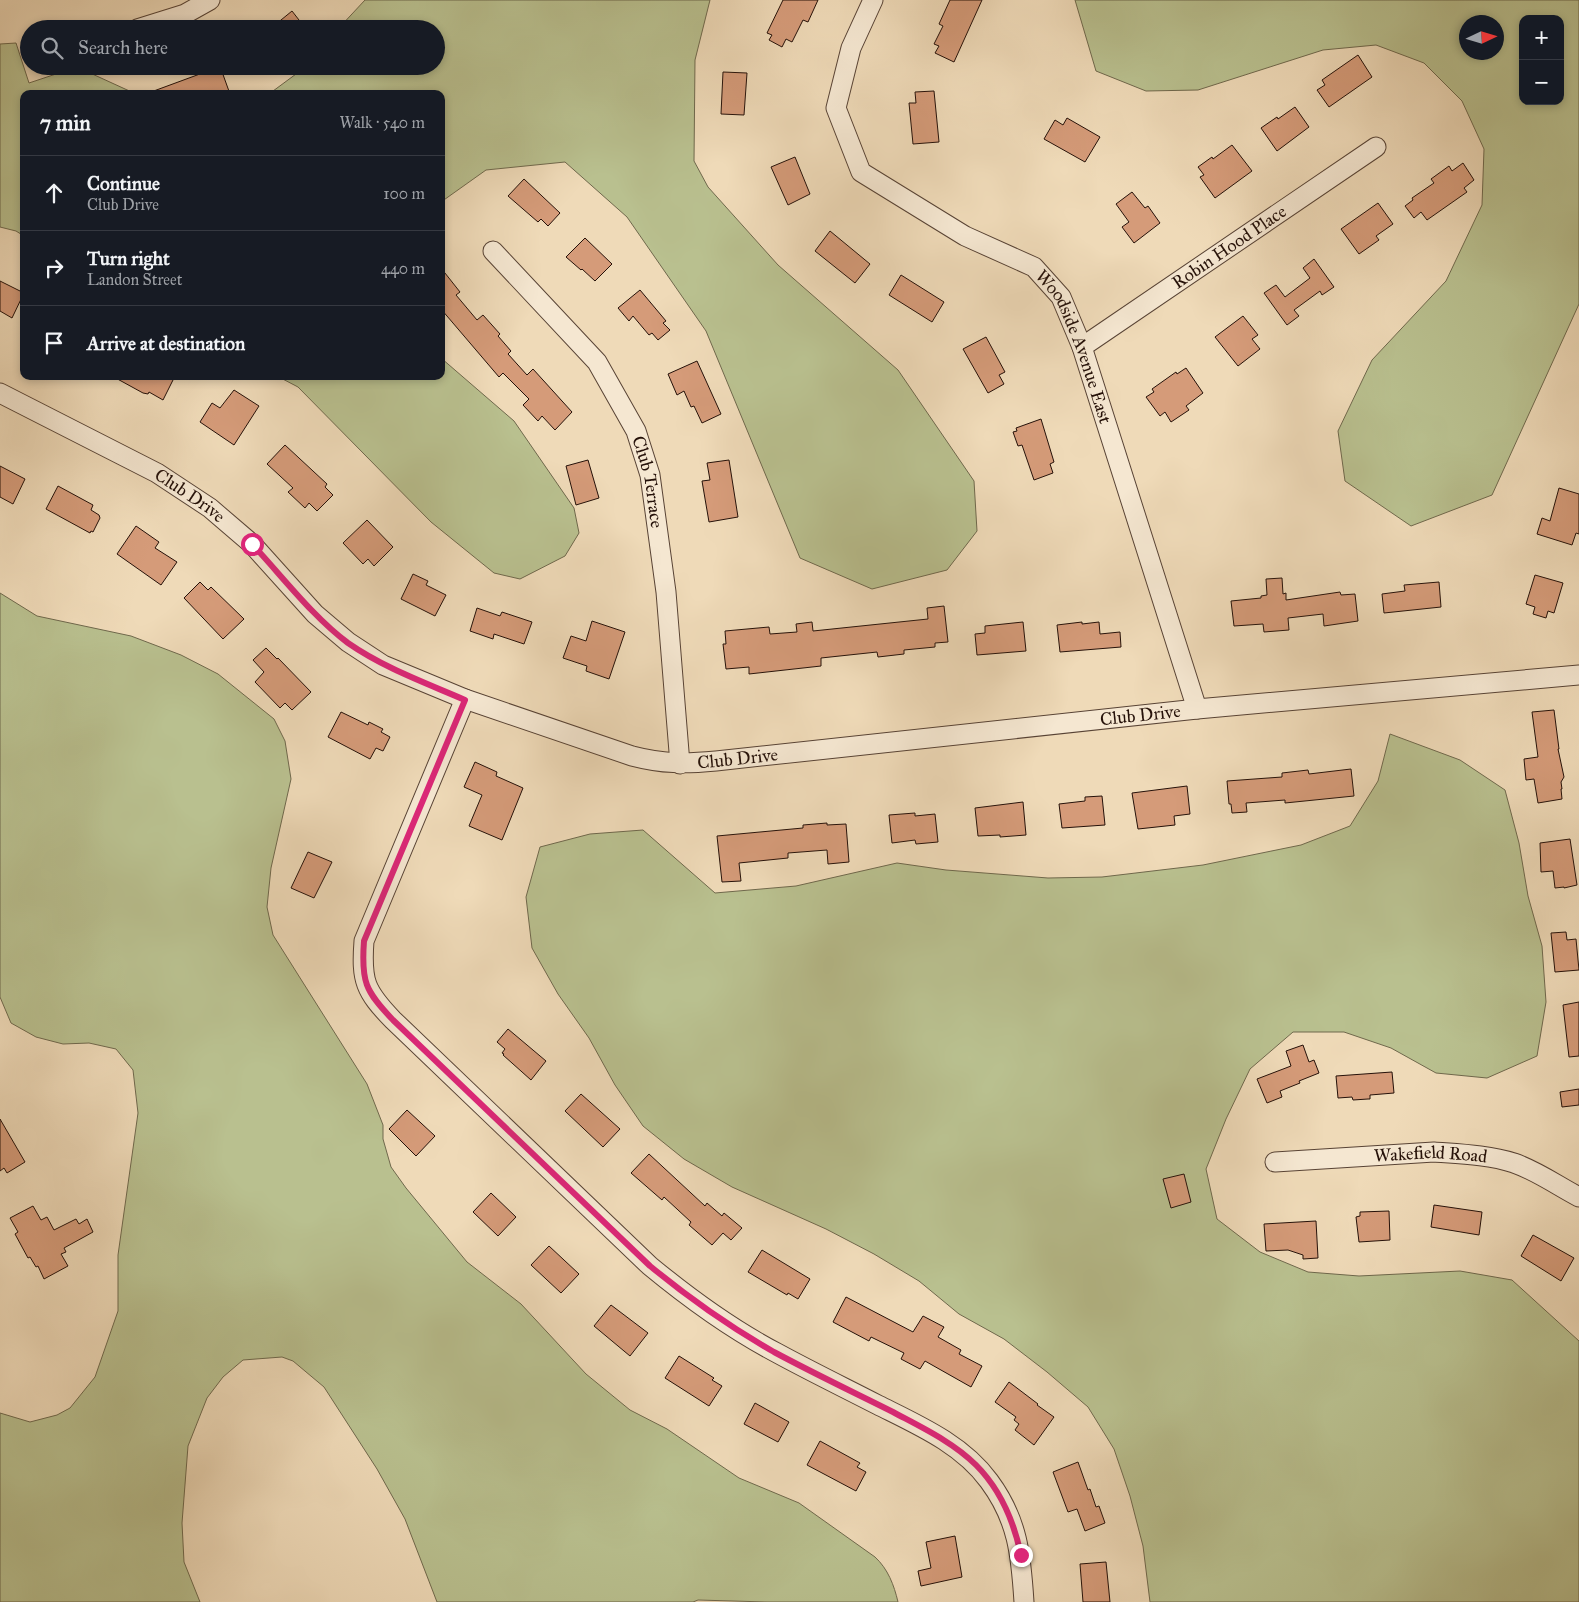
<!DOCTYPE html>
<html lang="en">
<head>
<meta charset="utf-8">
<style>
  :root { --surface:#171b24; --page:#242831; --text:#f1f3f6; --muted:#9ea1a6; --line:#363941 }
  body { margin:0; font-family:"IM FELL Great Primer",serif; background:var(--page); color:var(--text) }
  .controls { position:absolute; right:15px; top:15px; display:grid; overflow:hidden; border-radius:10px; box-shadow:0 2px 8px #0003 }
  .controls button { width:45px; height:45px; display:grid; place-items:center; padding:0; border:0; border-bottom:1px solid var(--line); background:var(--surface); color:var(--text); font:25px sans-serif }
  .compass { position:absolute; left:1459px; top:15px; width:45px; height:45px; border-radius:50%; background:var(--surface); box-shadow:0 2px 8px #0003; rotate:86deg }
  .stop { position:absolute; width:15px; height:15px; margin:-11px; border:4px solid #db2777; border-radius:50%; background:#fff }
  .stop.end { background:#db2777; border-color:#fff; box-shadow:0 1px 5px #0008 }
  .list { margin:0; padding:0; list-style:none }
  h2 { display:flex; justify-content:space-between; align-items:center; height:65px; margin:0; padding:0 20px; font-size:21px }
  h2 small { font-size:16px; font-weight:400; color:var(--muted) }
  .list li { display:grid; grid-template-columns:32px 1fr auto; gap:15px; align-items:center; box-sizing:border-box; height:75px; padding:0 20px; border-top:1px solid var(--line) }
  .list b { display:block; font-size:19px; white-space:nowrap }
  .list p { margin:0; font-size:16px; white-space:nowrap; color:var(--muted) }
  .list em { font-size:16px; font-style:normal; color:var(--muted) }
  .icon { flex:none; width:28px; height:28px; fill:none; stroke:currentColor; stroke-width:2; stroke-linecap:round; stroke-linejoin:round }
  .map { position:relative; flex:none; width:1579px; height:1602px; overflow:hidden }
  .search { position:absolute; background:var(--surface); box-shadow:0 2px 8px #0003; left:20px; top:20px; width:425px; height:55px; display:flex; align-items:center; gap:12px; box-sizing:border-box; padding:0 18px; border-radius:28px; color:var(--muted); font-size:19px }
  .panel { position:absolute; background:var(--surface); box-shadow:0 2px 8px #0003; left:20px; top:90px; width:425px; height:290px; border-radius:10px }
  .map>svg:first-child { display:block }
  .green { fill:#b9c08f; stroke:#6f684c; fill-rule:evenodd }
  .building { fill:#d59b79; stroke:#251109 }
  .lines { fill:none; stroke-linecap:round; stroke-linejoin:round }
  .minor-casing { stroke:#584335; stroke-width:21 }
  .minor { stroke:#f5e7d1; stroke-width:19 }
  .route { stroke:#db2777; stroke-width:6 }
  .labels { text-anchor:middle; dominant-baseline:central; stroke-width:4; stroke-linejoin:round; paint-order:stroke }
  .street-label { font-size:18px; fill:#251109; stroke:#f5e7d1 }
</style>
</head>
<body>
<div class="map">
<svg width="1579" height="1602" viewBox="0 0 1579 1602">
  <rect width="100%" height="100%" fill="#efdab8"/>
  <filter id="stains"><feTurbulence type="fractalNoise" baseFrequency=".004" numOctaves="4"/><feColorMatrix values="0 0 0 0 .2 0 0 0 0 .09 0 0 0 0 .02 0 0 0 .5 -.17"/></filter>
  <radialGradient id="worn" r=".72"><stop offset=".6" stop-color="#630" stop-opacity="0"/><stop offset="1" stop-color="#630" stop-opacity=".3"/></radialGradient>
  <path class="green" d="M365 0H710L695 60 694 161 708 187 778 265 898 370 974 481 977 531 947 570 872 589 800 558 706 331 627 217 565 162 486 170 441 202V94H269L296 74 303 66H436V29H338Z
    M1075 0H1579V304L1492 495 1411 526 1345 481 1338 431 1372 360 1446 281 1482 205 1484 149 1462 101 1424 63 1376 45 1323 50 1198 90 1146 91 1096 71ZM1523 19H1560V101H1523ZM1466 22H1496V52H1466Z
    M16 43 29 83 77 67 136 94H24V236L16 231 0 227V44Z
    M441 358 514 421 574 508 579 533 565 556 520 579 494 573 431 522 298 387 277 376H441Z
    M0 593 37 616 131 636 181 655 218 674 274 719 285 741 291 779 271 868 267 907 273 935 367 1084 383 1125V1139L391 1167 406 1188 467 1262 521 1304 586 1374 630 1410 667 1429 739 1478 799 1503 875 1557C888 1569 894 1585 898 1602H767L698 1600 693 1602H437L405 1519 377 1469 324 1387 293 1361 282 1357 243 1360 223 1377 207 1398 188 1446 182 1523 184 1562 200 1602H0V1413L30 1422 57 1415 70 1408 95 1377 118 1311V1255L138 1113 133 1070 116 1049 89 1043 63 1044 36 1037 11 1023 0 997Z
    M1390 734 1460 760 1505 790 1519 843 1528 896 1542 946 1546 1002 1537 1056 1487 1078 1436 1073 1391 1048 1344 1032H1293L1250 1069 1226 1119 1206 1169 1217 1219 1260 1252 1308 1272 1359 1276 1460 1271 1512 1280 1579 1341V1602H1150L1143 1546 1130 1496 1114 1449 1088 1407 1047 1372 1004 1339 959 1314 919 1281 874 1254 826 1229 732 1187 684 1159 643 1126 615 1085 589 1038 558 994 532 948 526 897 540 847 590 834 643 830 715 893 796 886 897 863 946 870 1048 878 1102 877 1203 865 1301 845 1350 826 1378 781Z"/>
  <path class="building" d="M783 0H818L808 22 803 20 792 42 786 39 782 47 769 40 772 35 767 33Z
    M950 0H982L954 62 935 53 939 46 934 44 943 26 939 24Z
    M292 11 306 29H270Z
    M1358 55 1372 77 1329 107 1317 90 1325 85 1322 80Z
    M221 69 230 94H152L151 92 208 71V73Z
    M723 72 747 73 744 115 721 114Z
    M934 91 939 142 913 144 909 103H916L915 92Z
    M1295 107 1309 127 1277 151 1261 128 1277 117 1278 119Z
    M1067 118 1100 137 1085 162 1044 139 1055 120 1063 125Z
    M1232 145 1252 171 1215 198 1200 177 1204 175 1198 167 1212 157 1213 159Z
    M795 157 810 194 788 205 771 167Z
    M1463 163 1474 180 1464 188 1467 192 1427 220 1421 212 1414 218 1405 206 1413 200 1412 198 1434 183 1431 179 1449 166 1452 171Z
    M524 179 560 213 548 226 541 219 538 222 508 196Z
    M1132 192 1145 208 1148 206 1160 223 1134 243 1122 227 1129 222 1116 204Z
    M1378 203 1393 224 1376 236 1379 240 1359 254 1341 229Z
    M830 231 870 264 855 283 815 251Z
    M585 238 612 264 595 281 582 269 581 270 566 257Z
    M1314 259 1334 287 1322 295 1320 291 1294 310 1299 316 1287 325 1264 293 1276 285 1285 297 1310 278 1303 268Z
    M441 268 460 292 456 295 477 320 483 315 500 334 498 336 511 351 508 354 527 375 533 369 572 412 555 430 542 416 538 421 523 405 529 399 503 373 499 377 441 309Z
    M901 275 944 302 932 322 889 295Z
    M0 281 24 293 12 318 0 311Z
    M640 290 666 321 663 323 670 330 658 340 652 333 649 335 633 316 629 321 618 308Z
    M1243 316 1258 335 1252 339 1260 349 1238 366 1215 337Z
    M986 337 1005 372 999 375 1004 384 988 393 963 349Z
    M697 361 721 414 702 423 694 406 691 407 684 391 677 395 668 374Z
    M1186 368 1203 393 1186 406 1189 410 1171 422 1165 412 1160 416 1146 397 1154 392 1152 389 1176 372 1177 374Z
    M112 376H175L163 400 149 392 148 394 143 393Z
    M234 390 259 406 234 445 200 422 212 403 220 408Z
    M1041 419 1054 462 1050 464 1053 473 1034 480 1022 445 1018 446 1013 432 1017 431 1016 428Z
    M285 445 327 484 325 487 333 495 317 511 309 503 305 508 288 492 293 488 267 464Z
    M588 460 599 498 576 505 566 466Z
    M729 460 738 517 709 522 702 481 710 480 707 463Z
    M0 466 25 479 13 504 0 497Z
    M58 486 93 505 91 510 99 515 100 518 93 532 91 531 90 533 46 509Z
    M1559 488 1579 494V534L1576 533 1572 545 1537 534 1542 518 1550 521Z
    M367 520 393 547 374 566 368 559 363 564 343 543Z
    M136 526 159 542 155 548 177 562 161 585 117 554Z
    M413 574 428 581 426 585 446 595 435 616 401 599Z
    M1535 575 1563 583 1554 613 1548 611 1546 618 1533 614 1535 607 1526 604Z
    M1282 578 1283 594 1286 593V600L1340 592 1341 595 1355 594 1358 621 1324 626 1323 614 1288 618 1289 630 1264 632 1263 624 1234 626 1231 601 1261 598V596L1267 595 1266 579Z
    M200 582 208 590 211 587 244 619 223 639 184 598Z
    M1439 582 1441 607 1384 613 1382 594 1405 591 1404 585Z
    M944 606 948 642 935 643V647L904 650V654L878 657 877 652 821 658V666L749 674V667L726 669 723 644H726L725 631 769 627 770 634 797 632 796 624 812 622 813 631 928 619 927 608Z
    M477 608 500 616 502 612 532 622 524 644 494 634 493 639 470 631Z
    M592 621 625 632 609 679 586 671 587 666 563 658 571 636 586 641Z
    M1023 622 1026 651 977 655 975 634 985 633V626Z
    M1082 622V624L1099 622 1100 634 1120 632 1121 647 1060 652 1057 625Z
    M266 648 277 659 278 658 311 692 292 710 285 703 280 708 255 682 264 672 253 660Z
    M1554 710 1559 749H1558L1564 777 1561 782 1562 789H1561L1562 799 1538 803 1534 779 1526 780 1524 759 1538 757 1532 712Z
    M341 712 368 725 369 722 383 729 381 732 390 737 383 751 376 748 370 759 328 737Z
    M475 762 497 772 496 776 523 788 502 840 469 826 482 795 464 787Z
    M1351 769 1354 796 1285 803V800L1246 803 1247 812 1232 813 1231 804H1229L1227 781 1282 777V773L1308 770 1309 774Z
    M1187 786 1190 814 1174 816 1175 825 1138 829 1132 793Z
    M1102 796 1105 825 1062 828 1059 804 1085 801V797Z
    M1023 802 1026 835 1000 837V835L978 836 975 808Z
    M915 813V816L935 814 938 842 916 844 915 840 892 843 889 815Z
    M827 823V825L846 824 849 862 828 864 827 850 788 853V858L739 863 741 881 722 882 717 836 803 828V825Z
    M1570 839 1577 885 1564 888V887L1555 888 1553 871 1541 872 1540 843Z
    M308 852 332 862 314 898 291 888Z
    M1566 932 1567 940 1576 939 1579 970 1555 972 1551 933Z
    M1579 1002V1056L1569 1057 1563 1005Z
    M508 1029 546 1061 531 1080 503 1055 504 1054 502 1053 505 1049 497 1042Z
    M1303 1045 1309 1062 1314 1060 1319 1073 1299 1081 1300 1083 1280 1091 1282 1097 1267 1103 1257 1079 1291 1066 1286 1051Z
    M1392 1072 1394 1093 1370 1095V1099H1368L1353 1100 1352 1097 1338 1098 1336 1076Z
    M1579 1089V1105L1562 1107 1560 1092Z
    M581 1094 620 1129 603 1147 565 1111Z
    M407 1110 435 1136 416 1156 389 1129Z
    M0 1119 25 1162 7 1173 4 1168 0 1171Z
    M649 1154 705 1206 707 1203 722 1216 724 1213 742 1228 731 1240 723 1233 712 1245 689 1225 691 1222 664 1197 662 1200 631 1173Z
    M1184 1174 1191 1202 1171 1208 1163 1179Z
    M491 1193 516 1217 498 1236 473 1212Z
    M1434 1205 1482 1212 1479 1235 1431 1227Z
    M33 1206 41 1220 47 1217 54 1230 76 1219 79 1224 87 1219 93 1232 64 1248 66 1252 61 1254 68 1266 44 1279 38 1266 36 1267 30 1257 28 1258 15 1234 18 1232 10 1218Z
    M1389 1211 1390 1240 1359 1242 1356 1217 1360 1216V1212Z
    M1316 1221 1318 1258 1303 1259V1255L1288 1250 1266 1251 1264 1224Z
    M1533 1235 1574 1258 1561 1281 1521 1256Z
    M549 1246 579 1274 561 1293 531 1265Z
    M762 1250 810 1279 798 1299 788 1293 787 1295 748 1272Z
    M846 1297 913 1332 923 1316 944 1327 938 1337 961 1350 959 1354 982 1366 971 1387 925 1361 920 1369 901 1359 904 1353 871 1337 869 1341 833 1322Z
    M611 1305 648 1333 630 1356 594 1326Z
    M679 1356 714 1378 712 1380 722 1386 709 1406 665 1378Z
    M1009 1382 1038 1404 1037 1405 1054 1417 1034 1445 1015 1430 1019 1424 1014 1420 1016 1417 995 1402Z
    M755 1403 789 1422 778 1442 744 1424Z
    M820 1441 860 1463 857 1467 866 1472 856 1491 807 1465Z
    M1078 1462 1088 1490 1090 1489 1096 1507 1099 1506 1105 1523 1085 1531 1077 1509 1068 1512 1053 1472Z
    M955 1536 962 1577 921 1586 918 1571 931 1568 926 1542Z
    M1106 1562 1110 1602H1083L1080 1564Z"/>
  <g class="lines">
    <g class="minor-casing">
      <g id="minor">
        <path id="s1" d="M873 0 851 48 836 108 861 172 965 236 1034 267 1061 297 1082 347 1197 709"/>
        <path d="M137 29 185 14 210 0"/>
        <path id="s2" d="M493 251 597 362 636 431 650 475 666 592 680 764"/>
        <path id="s3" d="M1082 347 1376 147"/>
        <path id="s4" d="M0 393 157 473 210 508 252 544 315 614 348 642 383 665 465 699 632 756C663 764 684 764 716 761L1197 709 1579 675"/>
        <path d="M465 699 364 941C361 981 365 991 393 1020L650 1266C690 1299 731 1329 777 1353 810 1371 845 1388 878 1405 918 1425 962 1444 989 1481 1018 1520 1021 1555 1024 1602"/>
        <path id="s5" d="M1275 1162 1434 1152C1460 1154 1489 1155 1514 1163 1537 1171 1558 1186 1579 1197"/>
      </g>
    </g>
    <use href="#minor" class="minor"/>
  </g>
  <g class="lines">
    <path class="route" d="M252 544C282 576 313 617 348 643 384 668 426 683 465 700L364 941C361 981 365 991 393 1020L650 1266C689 1298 730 1327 774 1352 813 1373 853 1392 893 1412 921 1427 953 1442 976 1465 1000 1489 1014 1522 1021 1555"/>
  </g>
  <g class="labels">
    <g class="street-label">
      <text stroke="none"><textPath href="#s3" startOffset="178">Robin Hood Place</textPath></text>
      <text stroke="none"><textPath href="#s1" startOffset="472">Woodside Avenue East</textPath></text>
      <text stroke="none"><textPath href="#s2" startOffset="284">Club Terrace</textPath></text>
      <text stroke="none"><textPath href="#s4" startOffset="216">Club Drive</textPath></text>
      <text stroke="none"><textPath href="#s4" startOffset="1251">Club Drive</textPath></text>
      <text stroke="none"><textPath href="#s4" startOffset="846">Club Drive</textPath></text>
      <text stroke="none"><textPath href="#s5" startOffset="156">Wakefield Road</textPath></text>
    </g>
  </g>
  <rect width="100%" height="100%" filter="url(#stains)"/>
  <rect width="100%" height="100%" fill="url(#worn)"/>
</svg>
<div class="controls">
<button>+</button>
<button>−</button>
</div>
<svg class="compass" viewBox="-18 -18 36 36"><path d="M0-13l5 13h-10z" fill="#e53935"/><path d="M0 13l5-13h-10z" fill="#9ea1a6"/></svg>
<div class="stop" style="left:252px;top:544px"></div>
<div class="stop end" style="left:1021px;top:1555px"></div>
<div class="search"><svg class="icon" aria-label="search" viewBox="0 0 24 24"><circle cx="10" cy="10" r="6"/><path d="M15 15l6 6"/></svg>Search here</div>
<section class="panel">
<h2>7 min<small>Walk · 540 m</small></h2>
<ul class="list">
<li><svg class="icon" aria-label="ahead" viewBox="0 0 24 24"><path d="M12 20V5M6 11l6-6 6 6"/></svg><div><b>Continue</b><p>Club Drive</p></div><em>100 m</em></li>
<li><svg class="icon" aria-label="right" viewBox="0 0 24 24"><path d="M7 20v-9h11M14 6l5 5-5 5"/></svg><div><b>Turn right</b><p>Landon Street</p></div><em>440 m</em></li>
<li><svg class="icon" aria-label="arrive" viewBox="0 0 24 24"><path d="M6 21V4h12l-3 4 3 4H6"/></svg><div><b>Arrive at destination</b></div></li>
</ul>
</section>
</div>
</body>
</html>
